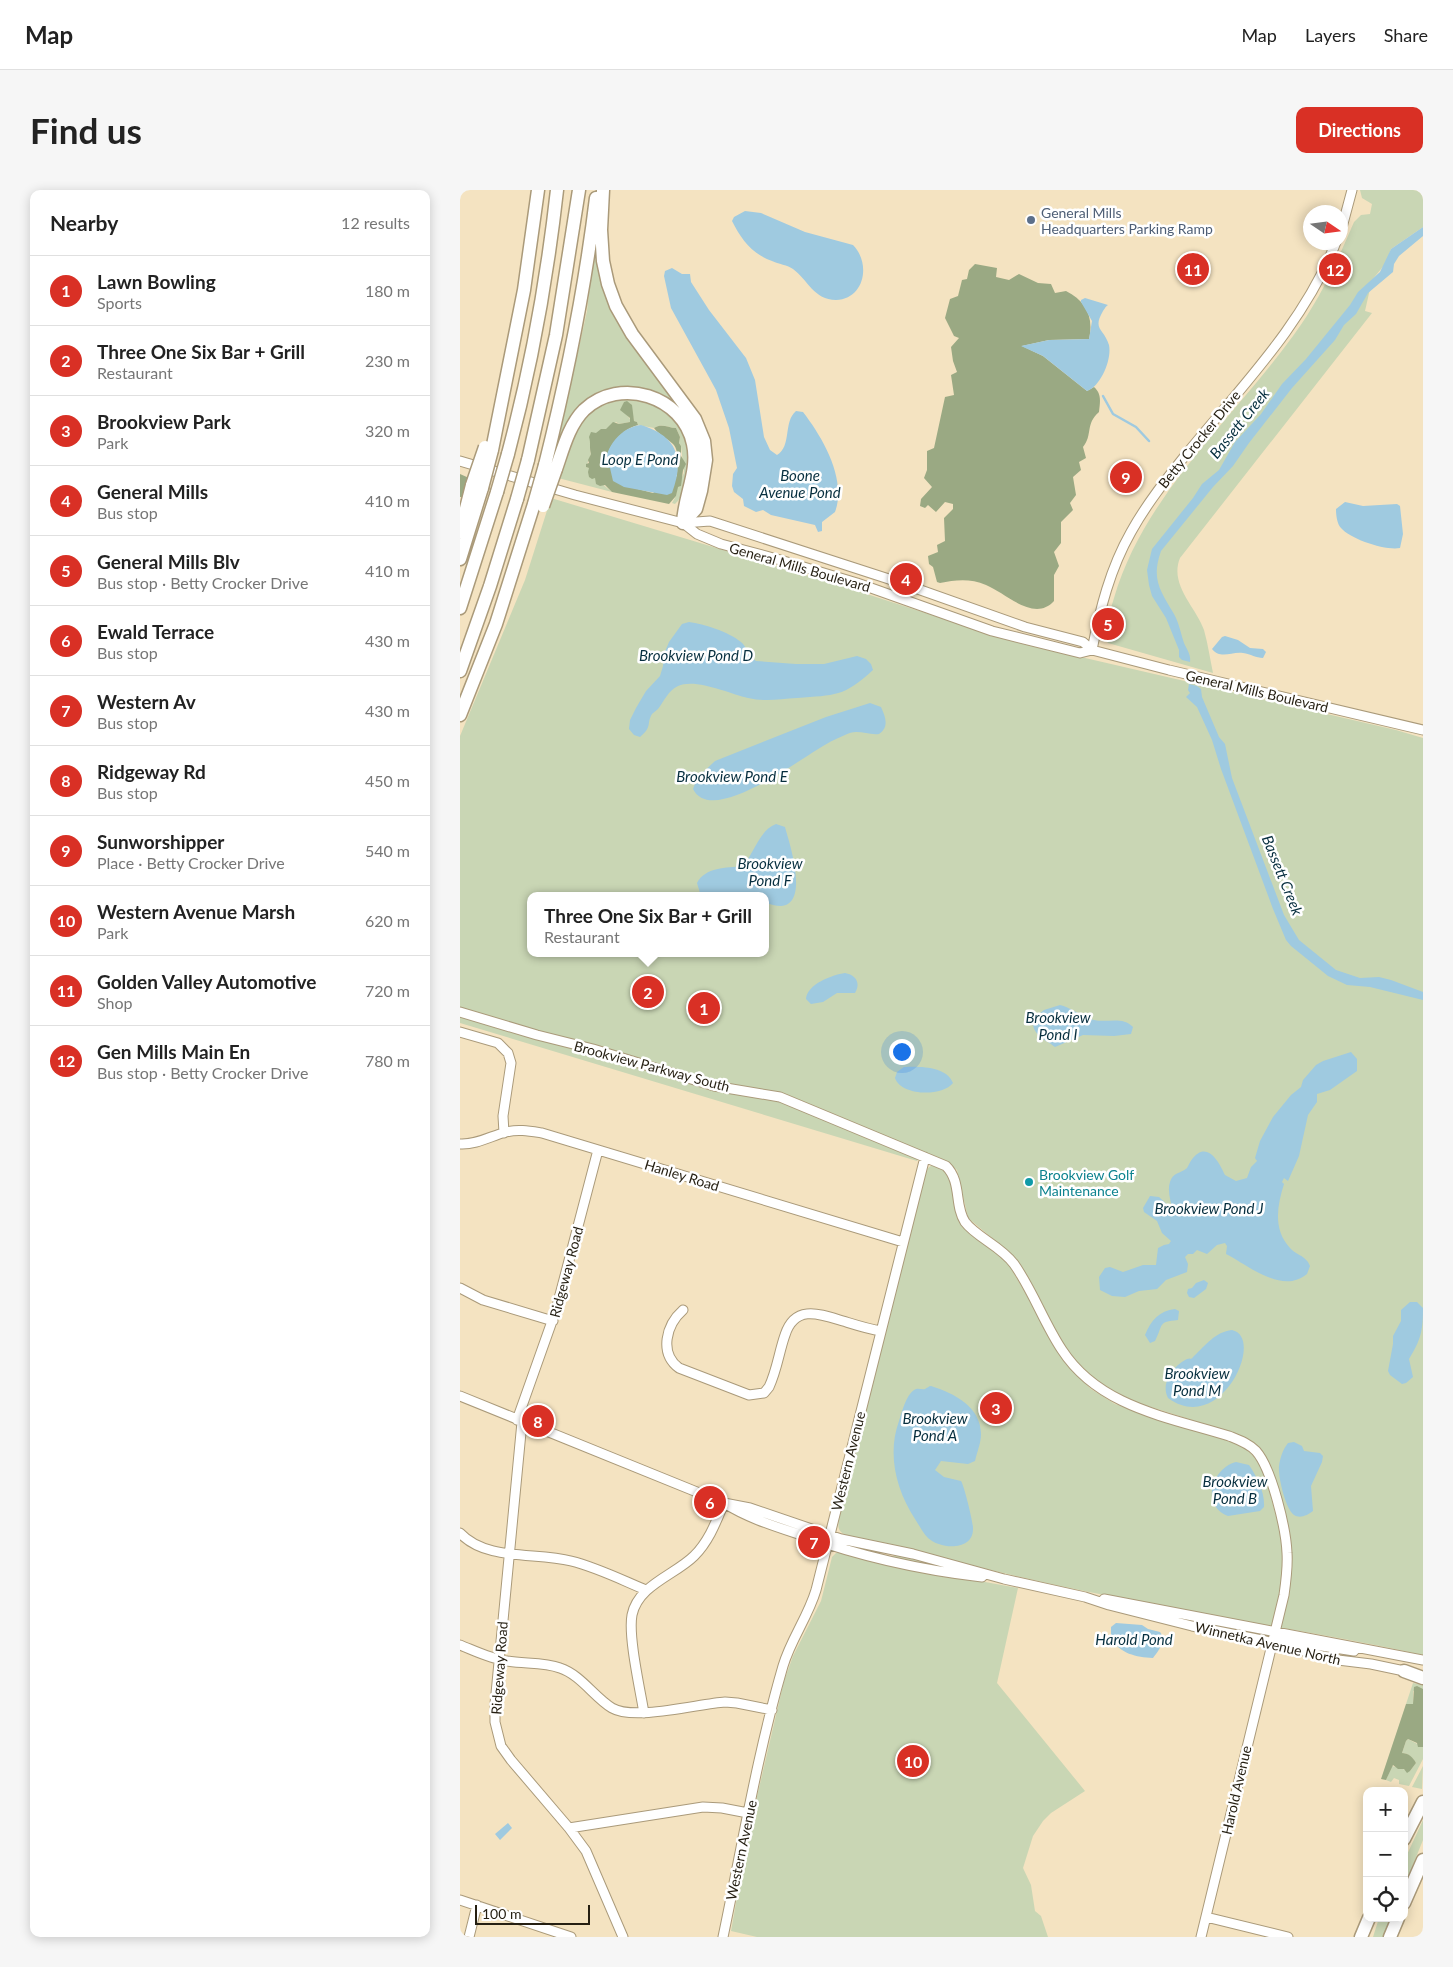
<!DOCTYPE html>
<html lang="en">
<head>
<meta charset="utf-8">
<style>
  :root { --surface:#fff; --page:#f6f6f6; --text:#222; --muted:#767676; --line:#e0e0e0; --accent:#d93025 }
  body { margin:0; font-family:Lato,sans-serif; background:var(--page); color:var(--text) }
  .controls { position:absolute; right:15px; bottom:15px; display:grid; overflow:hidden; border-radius:10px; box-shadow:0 2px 12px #0003 }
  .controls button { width:45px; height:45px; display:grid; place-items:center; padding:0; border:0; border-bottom:1px solid var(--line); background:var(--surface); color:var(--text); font:25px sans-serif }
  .compass { position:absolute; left:843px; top:15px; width:45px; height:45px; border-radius:50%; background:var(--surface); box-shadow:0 2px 12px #0003; rotate:103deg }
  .scale { position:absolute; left:15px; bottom:12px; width:115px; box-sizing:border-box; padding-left:5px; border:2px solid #251f12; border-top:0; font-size:14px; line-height:18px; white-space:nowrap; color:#251f12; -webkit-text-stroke:4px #fff; paint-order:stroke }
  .you { position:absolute; left:441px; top:861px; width:18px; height:18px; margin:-12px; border:4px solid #fff; border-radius:50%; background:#1a73e8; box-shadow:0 0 0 8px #1a73e833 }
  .badge { display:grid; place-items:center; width:32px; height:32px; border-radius:50%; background:var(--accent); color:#fff; font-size:16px; font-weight:700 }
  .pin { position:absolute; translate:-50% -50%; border:2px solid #fff; box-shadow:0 1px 5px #0006 }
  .popup { position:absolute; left:67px; top:702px; width:242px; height:65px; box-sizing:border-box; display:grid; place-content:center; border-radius:10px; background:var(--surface); filter:drop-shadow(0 1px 4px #0005); font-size:16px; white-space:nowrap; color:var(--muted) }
  .popup b { font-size:19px; color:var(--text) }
  .popup::after { content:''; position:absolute; left:50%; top:100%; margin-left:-10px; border:10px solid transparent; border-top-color:var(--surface) }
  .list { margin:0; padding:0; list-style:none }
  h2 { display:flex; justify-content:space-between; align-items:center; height:65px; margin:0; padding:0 20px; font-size:21px }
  h2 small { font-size:16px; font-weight:400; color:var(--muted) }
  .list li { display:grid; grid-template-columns:32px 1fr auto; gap:15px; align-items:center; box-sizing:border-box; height:70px; padding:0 20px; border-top:1px solid var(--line) }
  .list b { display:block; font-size:19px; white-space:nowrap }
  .list p { margin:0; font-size:16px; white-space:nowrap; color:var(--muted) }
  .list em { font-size:16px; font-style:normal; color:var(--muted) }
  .icon { flex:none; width:28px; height:28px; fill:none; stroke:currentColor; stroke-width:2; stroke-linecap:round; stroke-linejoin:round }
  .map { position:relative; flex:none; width:963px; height:1747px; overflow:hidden; border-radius:10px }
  header { display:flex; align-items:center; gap:30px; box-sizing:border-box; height:70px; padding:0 25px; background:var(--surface); border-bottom:1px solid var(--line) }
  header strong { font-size:24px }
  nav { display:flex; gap:28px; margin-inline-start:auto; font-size:18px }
  .intro { display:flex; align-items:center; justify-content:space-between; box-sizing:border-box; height:120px; padding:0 30px }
  h1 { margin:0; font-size:35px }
  .button { padding:12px 22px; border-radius:10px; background:var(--accent); color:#fff; font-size:18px; font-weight:700 }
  main { display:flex; gap:30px; padding:0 30px }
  aside { flex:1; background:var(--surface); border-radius:10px; box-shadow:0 2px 12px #0003 }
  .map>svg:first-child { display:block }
  .green { fill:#c9d6b4; fill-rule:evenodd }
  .forest { fill:#9aa983 }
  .water { fill:#9fcae0 }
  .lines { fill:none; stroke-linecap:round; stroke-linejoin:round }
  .stream { stroke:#9fcae0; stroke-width:2.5 }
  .minor-casing { stroke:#aa9a7a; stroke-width:11 }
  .highway-casing { stroke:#aa9a7a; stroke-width:15 }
  .minor { stroke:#fff; stroke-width:9 }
  .highway { stroke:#fff; stroke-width:12 }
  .highway-bridge-casing { stroke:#aa9a7a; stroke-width:15; stroke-linecap:butt }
  .highway-bridge { stroke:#fff; stroke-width:12 }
  .service-dot { fill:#5c6f8a; stroke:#fff; stroke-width:2 }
  .culture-dot { fill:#0f9aa8; stroke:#fff; stroke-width:2 }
  .labels { text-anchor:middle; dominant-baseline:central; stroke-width:5; stroke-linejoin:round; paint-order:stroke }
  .service-label { font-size:14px; fill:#4e5e75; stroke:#fff; text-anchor:start }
  .street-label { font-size:14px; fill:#251f12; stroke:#fff }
  .culture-label { font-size:14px; fill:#0d838f; stroke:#fff; text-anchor:start }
  .water-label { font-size:15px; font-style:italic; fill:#072f3f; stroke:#fff }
</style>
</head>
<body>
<header>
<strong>Map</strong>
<nav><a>Map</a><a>Layers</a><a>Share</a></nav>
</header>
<div class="intro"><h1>Find us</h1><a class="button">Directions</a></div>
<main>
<aside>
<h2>Nearby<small>12 results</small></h2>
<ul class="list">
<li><span class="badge">1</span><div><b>Lawn Bowling</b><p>Sports</p></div><em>180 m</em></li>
<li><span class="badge">2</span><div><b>Three One Six Bar + Grill</b><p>Restaurant</p></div><em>230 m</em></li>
<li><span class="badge">3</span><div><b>Brookview Park</b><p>Park</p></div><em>320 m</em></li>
<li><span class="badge">4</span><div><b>General Mills</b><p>Bus stop</p></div><em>410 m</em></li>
<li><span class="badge">5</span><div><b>General Mills Blv</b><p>Bus stop · Betty Crocker Drive</p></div><em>410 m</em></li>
<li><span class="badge">6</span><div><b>Ewald Terrace</b><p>Bus stop</p></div><em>430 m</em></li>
<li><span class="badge">7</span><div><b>Western Av</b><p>Bus stop</p></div><em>430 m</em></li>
<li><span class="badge">8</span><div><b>Ridgeway Rd</b><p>Bus stop</p></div><em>450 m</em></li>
<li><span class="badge">9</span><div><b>Sunworshipper</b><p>Place · Betty Crocker Drive</p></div><em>540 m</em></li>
<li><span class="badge">10</span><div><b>Western Avenue Marsh</b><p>Park</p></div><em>620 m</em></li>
<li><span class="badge">11</span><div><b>Golden Valley Automotive</b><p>Shop</p></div><em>720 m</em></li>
<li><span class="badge">12</span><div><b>Gen Mills Main En</b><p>Bus stop · Betty Crocker Drive</p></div><em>780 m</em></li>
</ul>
</aside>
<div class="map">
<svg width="963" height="1747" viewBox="0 0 963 1747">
  <rect width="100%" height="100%" fill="#f4e3c1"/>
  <path class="green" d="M900 0H963V37L931 59 926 73 912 90 905 121 912 123 720 368C709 395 736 417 744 440 748 454 750 469 753 483L648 453 644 448C645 435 650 421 654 408 684 305 772 230 833 146 859 111 877 72 894 32L901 25 910 24 912 14 902 8Z
    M135 46 142 86 228 225 215 216 145 204 97 257 127 121Z
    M174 206C183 210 197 213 206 220 226 235 232 263 226 286 224 296 223 307 215 314L212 313 216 306 217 297 221 296V289L224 283 221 256 219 253 220 247 216 238C208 238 202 233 194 238L178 235 177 232 174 231 170 213 164 212 163 220 170 229V232L159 234 156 232C146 240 126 250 131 264L126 277 130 278 135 288 152 302 98 288 120 231 146 211Z
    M91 308 379 395 552 451 936 540 963 548V1465C857 1442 750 1427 644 1405 557 1388 472 1365 386 1345 376 1341 378 1334 380 1325L466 982 468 978 472 975 484 979 491 991 497 1024 549 1075 607 1175 631 1199 655 1214 783 1256C807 1275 809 1302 817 1330H826L810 1274 802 1262 789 1250 770 1242 675 1212 649 1201 622 1179 607 1160 571 1095 551 1064 508 1028 497 980 484 970 460 960 457 971 0 833V546L65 390ZM70 706H306V763H70Z
    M376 1363H385L449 1378 558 1398 537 1493 625 1601 591 1623 583 1631 573 1646 563 1678 571 1695 575 1721 581 1726 588 1747H297L271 1741 288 1645 324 1491 333 1466 361 1411 372 1367Z
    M432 1366H452L504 1382 432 1368Z
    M953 1493 963 1495V1499L953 1501V1514L950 1515 946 1514Z
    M948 1549 963 1557V1569L949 1596 939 1594V1590L934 1588 931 1592 926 1590 932 1576 950 1581 956 1573C953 1568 948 1563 942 1563L946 1551Z
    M963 1576 962 1599 952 1597Z
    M963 1630V1650L944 1697V1671Z
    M919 1728H931L924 1747H913Z"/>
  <path class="forest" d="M515 74 537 78 536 87 549 90 559 84 578 93 591 94 595 103 606 101C626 111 634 127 629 149L589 150 562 156 583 166 627 201 634 197C642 204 640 212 639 222 625 234 633 245 623 257L626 268 619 272 621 280 613 287 616 305 610 313 613 320 601 332V353L594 362 599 376 594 385V411C574 433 546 403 526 395 510 388 495 390 480 393L477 392 473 377 469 374 468 366 478 362 477 355 485 351 484 328 493 319V314L485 312 476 322 468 315 465 318 460 316 461 309 472 297 464 288 467 280V261L474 258 485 207 494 205 491 185 497 182 493 171 491 157 499 148 494 146 485 128 490 109 498 106 502 90 507 89 509 80Z
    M167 211 172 215 174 231 177 232 178 235C161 239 145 259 145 277L151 278 166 296 193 303 217 286C217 277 220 261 213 254 207 248 199 245 194 238 202 233 208 238 216 238L220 247 219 253 221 256V266L226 274 223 280 221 296 218 297 216 306 209 314 152 302 145 295 140 296 136 294 135 288 132 289 129 287 128 282 129 278 126 277V274L129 273 128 270 131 264C129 258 131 253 129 247L131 242 136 243 141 239H146L153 232 159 234 170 232V228L160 220 164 212Z
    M0 284 9 288 2 307H0Z
    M957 1496 963 1499V1557H958L957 1553 948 1549 946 1551 942 1563C948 1563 953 1567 956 1573L950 1581 947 1583 944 1579H938L933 1575 926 1590 921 1589 946 1514H953L954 1497Z"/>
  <path class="water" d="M285 21 301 23 345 42 393 55C411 73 405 109 376 110 354 110 348 90 333 79 328 75 318 74 312 71 292 64 281 49 272 31L274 27Z
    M963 37V46L939 66 934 74 933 82 908 103 896 124 884 135 875 150 832 198 789 253 773 276 753 297 701 361C691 389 700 400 714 424 719 433 721 444 724 453 727 460 731 464 730 472L722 470 719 467V460L706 428 692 406 689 395 687 380 692 359 733 308 742 294 759 280 775 252 801 224 822 194 846 169 890 115 898 102 920 82 931 59Z
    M212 78 222 84H230L231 92 249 120 286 168 295 190 304 247 310 260 317 265C332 256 323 232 336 221L343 222C363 248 387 289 375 322L362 332V341L358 342 355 335 311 325 303 320 296 322 284 316 283 309 274 302 272 296 273 284 277 278 269 238 256 200 211 118 204 86 205 81Z
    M625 108 648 115C646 116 645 118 643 121 632 140 644 138 649 155 652 169 641 196 627 201L583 166 561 156 589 150 629 149 632 131 621 112V110Z
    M181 235C217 246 225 268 212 303L207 305 164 297 153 291 150 278 145 277C145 257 161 237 181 235Z
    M885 312 903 316 937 314 940 316 943 344 940 358C926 361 890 349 881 338 877 334 876 325 876 319Z
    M229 432C244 434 269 442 281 452 287 457 289 466 296 471L336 474H364L397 466 406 469 411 474 413 480C384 507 375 505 337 508 320 509 305 512 288 508 270 504 236 488 218 496 208 501 204 511 198 519 196 521 194 522 192 524 186 534 193 536 180 547L174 545 169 539 170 530 176 518 186 501 200 486 203 476 204 464 209 452 222 434Z
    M765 446 778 450 790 458 803 459 806 462 803 468C796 468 791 464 783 463 772 461 761 470 752 459L762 447Z
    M729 494 737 496 741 499 742 507 759 547 765 554 772 588 824 725 839 750 876 780 900 788 919 787 931 790 963 802V810L910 797 887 795 868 786 831 756 826 750 813 719 761 579 752 550 737 517 726 507 730 503 728 500Z
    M410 513 421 517C426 528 429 537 419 544 411 545 404 542 396 542 389 542 381 547 374 550 349 561 253 639 233 599L237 588 255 571 366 527Z
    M316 634 325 637C329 652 350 714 321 716 316 716 310 714 306 713V706L240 703 237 693C245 677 267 678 282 676 294 665 299 640 316 634Z
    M385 783C396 785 401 793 395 803H377L363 812 351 814 346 809C347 794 372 785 385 783Z
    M600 815C612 818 622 827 634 830 647 833 663 826 673 837L671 844 654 846 623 845 595 857C585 849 571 845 573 829L584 820Z
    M891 862 897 869V881L870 900 857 904V912L848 925 839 966 828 991 824 988 822 992 824 994C817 1016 813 1040 830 1058 835 1064 843 1065 848 1072L850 1076 847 1084C822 1105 788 1075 766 1064L767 1056 765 1053 757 1055 747 1064 737 1060 733 1064H728L725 1067 728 1074 727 1082 706 1090 697 1099 679 1101 665 1107 652 1106 640 1100 639 1087 645 1078 650 1077 663 1082 683 1075H696L698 1058 704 1055 709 1054 711 1051 702 1043 697 1031 684 1022 683 1018 690 1006 699 1007 712 1019C711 1011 707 1001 710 992 713 982 720 984 727 978 729 975 730 971 733 968 748 950 760 974 765 985L776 991 787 988 791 977 797 971 795 968 800 951 813 927 831 905 841 897 843 890 856 875 863 871Z
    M444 877C458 876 487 876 493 893 482 907 441 906 435 888L437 882Z
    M744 1090 748 1093 746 1099 734 1108 729 1107 727 1103 728 1099 732 1098 736 1093Z
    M950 1112H957L963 1118C963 1140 961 1150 949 1169L953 1187 946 1193 942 1194 930 1185 928 1181 933 1154V1146L941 1131V1120Z
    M715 1119 719 1121 718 1130C697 1132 704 1134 695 1151L690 1153 685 1145C691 1130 699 1121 715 1119Z
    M772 1140C806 1147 761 1247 708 1208 700 1193 714 1175 727 1169 732 1167 730 1171 734 1166 746 1155 755 1142 772 1140Z
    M471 1196C494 1203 521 1217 521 1244 521 1253 517 1262 515 1271L508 1274 481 1271 475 1280 484 1287 501 1291C504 1295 513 1332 513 1338 514 1361 481 1360 468 1348 463 1343 459 1335 455 1329 436 1300 427 1264 439 1231 442 1222 446 1205 454 1200 458 1197 461 1200 465 1199 467 1198 469 1196 471 1196Z
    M834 1252 842 1256 844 1261 860 1263 863 1266 862 1272 851 1296 853 1321C848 1325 840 1329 834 1325 825 1318 818 1286 819 1276 820 1268 823 1259 828 1253Z
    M776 1272 789 1275C797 1287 805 1302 804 1317L800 1321 768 1326C740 1315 752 1278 776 1272Z
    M656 1433 682 1435 688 1439 700 1442C707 1451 698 1461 693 1468 676 1467 660 1464 651 1448V1437Z
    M48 1633 52 1638 40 1650 35 1644Z"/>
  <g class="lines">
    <path class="stream" d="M643 206 653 224 676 237 689 251"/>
    <g class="minor-casing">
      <path id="minor" d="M881 41 892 0
        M0 271 115 305 223 333 250 331 435 391 565 437 623 452 632 460
        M223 333 237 344 261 354 317 369 397 393 532 441 620 463 632 460 709 480 963 540
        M632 460C640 419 650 379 671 342 687 313 708 287 728 262 782 196 845 132 876 52
        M0 822 77 845 133 859 254 896 320 907 486 976C502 992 494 1015 505 1032 516 1047 541 1056 554 1074 573 1101 584 1133 602 1160 639 1217 708 1227 769 1246 779 1250 788 1253 796 1261 812 1279 826 1339 827 1363 828 1377 826 1391 824 1405L741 1747
        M0 842 38 853 48 863 51 873 43 926 44 943
        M0 954C16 955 31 946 46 942 58 939 69 941 82 943L443 1052
        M0 1098 23 1110 93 1131
        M223 1120C206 1135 199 1163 219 1178L289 1205 304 1203 309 1197C317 1180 319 1162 325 1145 335 1114 360 1124 383 1131 396 1135 408 1139 421 1141
        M0 1206 264 1313C288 1328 314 1336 341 1345 399 1366 461 1380 522 1387
        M57 1230 96 1120 138 960
        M62 1232 35 1514V1532L41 1556 51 1570 109 1638 126 1661 163 1747
        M264 1313 290 1318 381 1349 453 1364 544 1389 625 1407 649 1415 732 1436 802 1450 878 1470 911 1474 949 1482
        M0 1343C26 1371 76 1362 111 1371 136 1377 162 1390 186 1400
        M644 1409 963 1470
        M813 1451 823 1450 894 1461
        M0 1455C15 1461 31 1469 47 1471 64 1474 84 1472 100 1478 121 1485 134 1507 152 1518 174 1531 238 1514 265 1512L277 1513 312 1520
        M184 1523C180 1499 168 1446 172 1425 178 1395 215 1385 234 1366 249 1351 256 1332 264 1313
        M109 1638 243 1617 262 1618 288 1623
        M0 1710 111 1747
        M746 1727 828 1747
        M9 1747 17 1715
        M263 1747C282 1657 297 1565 323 1476 331 1449 348 1427 356 1400L465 967"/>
    </g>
    <g class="highway-casing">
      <path id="highway" d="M143 0 141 40 143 71 148 94 156 116 172 144 235 229 244 251 246 270 241 301 236 319 223 333
        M32 260 64 100 78 0
        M48 264C71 178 87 89 97 0
        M68 270 96 145 119 0
        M85 275C107 187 125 98 136 8
        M96 279C103 259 109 235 124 220 160 186 223 206 233 254 239 281 224 306 223 333
        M0 342 12 295
        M0 369 22 298
        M0 418 37 302
        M0 481 30 396 57 309
        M0 525 36 434 74 314
        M944 1481 963 1488
        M944 1649 963 1612
        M944 1713 963 1670
        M901 1747 909 1728
        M930 1747 938 1728"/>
    </g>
    <use href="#minor" class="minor"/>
    <use href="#highway" class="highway"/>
    <g class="highway-bridge-casing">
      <path id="highway-bridge" d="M12 295 25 257
        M22 298 32 260
        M37 302 48 264
        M57 309 68 270
        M74 314 85 275
        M83 316 96 279"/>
    </g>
    <use href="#highway-bridge" class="highway-bridge"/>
  </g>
  <circle class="service-dot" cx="571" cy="30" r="5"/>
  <circle class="culture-dot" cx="569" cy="992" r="5"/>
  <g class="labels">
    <g class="service-label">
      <text x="581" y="22">General Mills<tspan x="581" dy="16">Headquarters Parking Ramp</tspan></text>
    </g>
    <g class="street-label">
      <text transform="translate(739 249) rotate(-51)">Betty Crocker Drive</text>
      <text transform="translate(340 377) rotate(16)">General Mills Boulevard</text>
      <text transform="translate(797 501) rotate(13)">General Mills Boulevard</text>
      <text transform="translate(192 876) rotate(15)">Brookview Parkway South</text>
      <text transform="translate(222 985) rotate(17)">Hanley Road</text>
      <text transform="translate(106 1082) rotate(-75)">Ridgeway Road</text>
      <text transform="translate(388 1271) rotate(-76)">Western Avenue</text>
      <text transform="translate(808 1453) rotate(13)">Winnetka Avenue North</text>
      <text transform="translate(39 1478) rotate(-86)">Ridgeway Road</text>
      <text transform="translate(776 1600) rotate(-77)">Harold Avenue</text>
      <text transform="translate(281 1660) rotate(-78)">Western Avenue</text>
    </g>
    <g class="culture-label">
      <text x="579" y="984">Brookview Golf<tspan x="579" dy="16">Maintenance</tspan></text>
    </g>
    <g class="water-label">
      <text transform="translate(779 233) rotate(-51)">Bassett Creek</text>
      <text x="180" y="269">Loop E Pond</text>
      <text x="340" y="285">Boone<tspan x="340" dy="17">Avenue Pond</tspan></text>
      <text x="236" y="465">Brookview Pond D</text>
      <text x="272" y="586">Brookview Pond E</text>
      <text x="310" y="673">Brookview<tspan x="310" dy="17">Pond F</tspan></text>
      <text transform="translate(823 685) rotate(68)">Bassett Creek</text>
      <text x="598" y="827">Brookview<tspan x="598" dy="17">Pond I</tspan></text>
      <text x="749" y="1018">Brookview Pond J</text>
      <text x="737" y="1183">Brookview<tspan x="737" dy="17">Pond M</tspan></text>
      <text x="475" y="1228">Brookview<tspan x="475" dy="17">Pond A</tspan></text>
      <text x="775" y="1291">Brookview<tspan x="775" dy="17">Pond B</tspan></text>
      <text x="674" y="1449">Harold Pond</text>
    </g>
  </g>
</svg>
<div class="controls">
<button>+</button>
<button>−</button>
<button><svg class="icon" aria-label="locate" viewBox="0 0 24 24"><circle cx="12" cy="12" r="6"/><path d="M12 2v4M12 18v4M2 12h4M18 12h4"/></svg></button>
</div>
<svg class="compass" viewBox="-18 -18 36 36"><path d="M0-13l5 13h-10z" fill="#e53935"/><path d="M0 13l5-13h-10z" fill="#767676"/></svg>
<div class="scale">100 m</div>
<div class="you"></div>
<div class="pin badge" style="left:244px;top:818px">1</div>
<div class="pin badge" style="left:188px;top:802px">2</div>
<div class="popup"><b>Three One Six Bar + Grill</b>Restaurant</div>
<div class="pin badge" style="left:536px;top:1218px">3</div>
<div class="pin badge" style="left:446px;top:389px">4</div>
<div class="pin badge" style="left:648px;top:434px">5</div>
<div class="pin badge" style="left:250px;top:1312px">6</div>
<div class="pin badge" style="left:354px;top:1352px">7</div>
<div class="pin badge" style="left:78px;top:1231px">8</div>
<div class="pin badge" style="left:666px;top:287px">9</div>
<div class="pin badge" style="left:453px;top:1571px">10</div>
<div class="pin badge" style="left:733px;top:79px">11</div>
<div class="pin badge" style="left:875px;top:79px">12</div>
</div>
</main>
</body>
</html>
